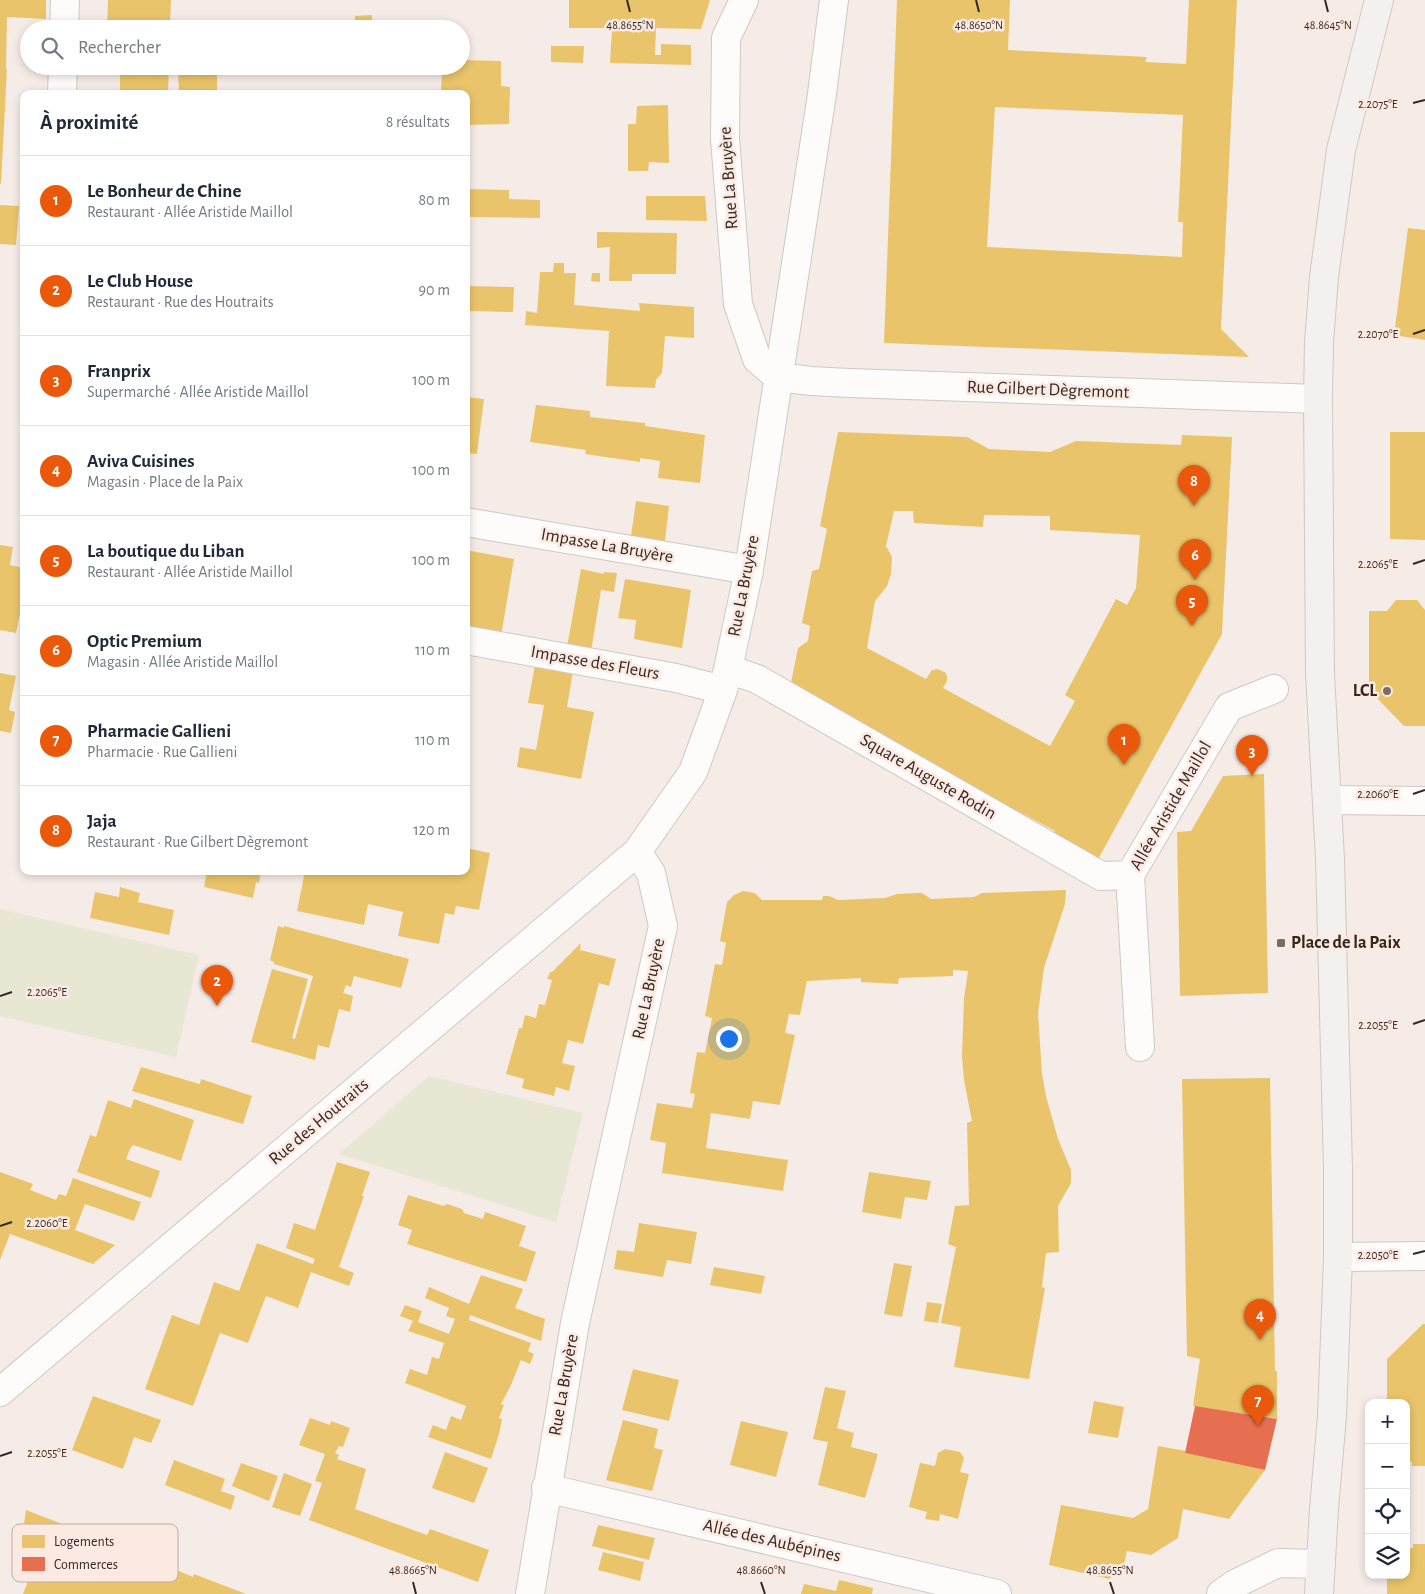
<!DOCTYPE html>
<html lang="fr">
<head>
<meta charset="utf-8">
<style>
  :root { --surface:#fff; --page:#f6f6f7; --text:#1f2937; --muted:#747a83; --line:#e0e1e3; --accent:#ea580c }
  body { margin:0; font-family:"Alegreya Sans",sans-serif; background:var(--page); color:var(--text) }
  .controls { position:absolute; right:15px; bottom:15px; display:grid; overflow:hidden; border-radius:10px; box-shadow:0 2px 8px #0003 }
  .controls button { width:45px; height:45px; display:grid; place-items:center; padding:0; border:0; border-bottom:1px solid var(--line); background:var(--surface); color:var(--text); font:25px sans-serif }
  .you { position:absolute; left:728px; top:1038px; width:18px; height:18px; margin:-12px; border:4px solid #fff; border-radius:50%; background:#1a73e8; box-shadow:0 0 0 8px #1a73e833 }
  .badge { display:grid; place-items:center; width:32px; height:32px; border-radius:50%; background:var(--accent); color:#fff; font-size:16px; font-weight:700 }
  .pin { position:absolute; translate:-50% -41px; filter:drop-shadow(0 1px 2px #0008) }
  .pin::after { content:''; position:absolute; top:26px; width:18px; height:15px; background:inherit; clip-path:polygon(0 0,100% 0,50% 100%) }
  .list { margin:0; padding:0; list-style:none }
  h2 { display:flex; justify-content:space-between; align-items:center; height:65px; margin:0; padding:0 20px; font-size:21px }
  h2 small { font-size:16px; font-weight:400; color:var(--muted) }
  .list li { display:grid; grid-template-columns:32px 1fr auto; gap:15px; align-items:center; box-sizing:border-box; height:90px; padding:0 20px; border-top:1px solid var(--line) }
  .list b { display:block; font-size:19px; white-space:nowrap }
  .list p { margin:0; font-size:16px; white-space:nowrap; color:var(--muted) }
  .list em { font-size:16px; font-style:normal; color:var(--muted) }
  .icon { flex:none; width:28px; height:28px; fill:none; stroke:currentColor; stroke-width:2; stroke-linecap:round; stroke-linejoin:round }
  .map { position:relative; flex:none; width:1425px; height:1594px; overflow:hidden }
  .search { position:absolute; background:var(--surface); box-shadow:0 2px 8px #0003; left:20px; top:20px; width:450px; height:55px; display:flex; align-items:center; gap:12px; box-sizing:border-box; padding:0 18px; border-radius:28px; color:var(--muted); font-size:19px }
  .panel { position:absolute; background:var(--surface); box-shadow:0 2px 8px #0003; left:20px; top:90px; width:450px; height:785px; border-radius:10px }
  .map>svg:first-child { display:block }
  .green { fill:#e7e7d4 }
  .homes { fill:#e9c46a; fill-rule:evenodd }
  .shops { fill:#e76f51 }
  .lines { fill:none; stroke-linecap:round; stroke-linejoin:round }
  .street-casing { stroke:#d0c7c3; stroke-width:30 }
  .secondary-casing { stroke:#d0c7c3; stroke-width:30 }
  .street { stroke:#fefcfb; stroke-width:28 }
  .secondary { stroke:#f3f0ed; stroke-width:28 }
  .ticks { fill:none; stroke:#322925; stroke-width:2 }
  .poi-dot { fill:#776d69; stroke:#fce9e1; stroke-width:2 }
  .labels { text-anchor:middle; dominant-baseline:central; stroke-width:5; stroke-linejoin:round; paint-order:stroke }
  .street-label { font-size:18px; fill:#322925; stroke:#fce9e1 }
  .poi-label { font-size:18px; font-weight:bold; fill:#322925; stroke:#fce9e1; text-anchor:end }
  .key { fill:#fce9e1; stroke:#bfafa9; stroke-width:1 }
  .key-label { font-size:14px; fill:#322925 }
  .ticks-label { font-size:12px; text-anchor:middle; fill:#322925; stroke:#fce9e1; stroke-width:5; stroke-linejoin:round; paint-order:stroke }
</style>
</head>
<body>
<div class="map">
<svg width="1425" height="1594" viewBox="0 0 1425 1594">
  <rect width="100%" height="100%" fill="#f6ece7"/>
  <path class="green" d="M0 909 199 955 176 1057 0 1016Z
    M429 1076 583 1113 556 1222 339 1154Z"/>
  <path class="homes" d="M0 0H46V19L7 17 6 69H7L1 184H0Z
    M108 0H171L170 27 169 29H114V27H107Z
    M569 0H710L701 29 656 28 655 55H661V44L691 45V65L610 63 612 28H569Z
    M897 0H1010L1008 50 1147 57 1145 62 1186 64 1189 0H1237L1221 329 1249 357 884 343ZM995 107 1183 115 1178 222H1183L1182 257 987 247Z
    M372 15V27L355 28V16Z
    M551 46H584L583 63 551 62Z
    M461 60 501 61V86L510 87 509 124 466 125V94H441L442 66H461Z
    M120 66H169L168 94H120Z
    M217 67V94H179L178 68Z
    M668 105 669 163 649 162 648 171H628V124H636L637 106Z
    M466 189 509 190V199L540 200V218L466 217Z
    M646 196H705L707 221 646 220Z
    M0 205 19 206 16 245 0 244Z
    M1408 228 1425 230V340L1394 335Z
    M597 232 677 233 676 274H632V281H609L610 247 597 248Z
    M554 263H564V273H576L574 305 640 311 639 303 694 307V338L665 336 662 373 656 380 655 388 606 386 609 331 525 325 526 311 537 313 540 272H553Z
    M592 273H600V282L591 281Z
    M466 286 514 287 513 312 466 311Z
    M466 397 484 399 477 454 466 453Z
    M536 405 590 411V417L645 423V426L705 435 700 483 658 478 660 461 640 458V462L585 454 586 450 530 442Z
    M838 432 967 437 989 449 1050 452 1076 441 1181 445 1182 435 1232 437 1222 634 1096 863 1052 840 1055 831 1016 810H1011L953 775 943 776 791 683 798 648 808 641 810 626 802 623 812 571 819 569 827 529 820 526ZM894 511H913L914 523 983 527 984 515 1050 516V530L1140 535 1136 588 1127 605 1116 599 1065 695 1075 701 1050 746 943 688 947 681V677L946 673 938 669 932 670 926 679 867 648 875 601 887 586 891 574 892 557 886 546Z
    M1390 432H1425V540L1390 539Z
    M636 501 669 506 665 541 631 536Z
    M0 545 13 547 10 565 24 568V594L16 633 0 630Z
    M466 550 514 559 501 636 466 630Z
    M581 569 604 574V572L617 573 614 592 601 590 591 652 567 647Z
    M625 579 691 590 682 648 634 639 636 620 618 618Z
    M1396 600H1417L1425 610V726H1404L1369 690V611H1387Z
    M535 665 573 671 567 707 594 712 581 779 517 767 520 747 536 750 544 705 528 703Z
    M0 673 16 676 9 710 15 712 11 733 0 731Z
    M1264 774 1268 993 1180 996 1177 832 1191 831 1223 776Z
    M466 848 490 853 479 910 456 906 454 915 445 913 439 944 398 936 403 912 368 904 364 925 297 911 305 871H466Z
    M207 871H261L259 883 256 882 253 898 204 887Z
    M120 887 140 893 138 902 174 910 169 935 90 918 95 892 119 897Z
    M1066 890 1065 904 1044 968 1038 1014 1042 1074 1046 1096 1058 1139 1071 1170V1183L1058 1206 1059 1252 1046 1253 1042 1287 1045 1288 1029 1379 954 1367 961 1327 941 1323 956 1247 948 1244 955 1206 969 1205 967 1123 972 1121 964 1080 962 1057 964 998 968 971 953 970V976L899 978 898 984 861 982V978L807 981 800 1015 789 1014 785 1033 795 1035 780 1105 753 1101 750 1119 711 1113 706 1148 788 1160 783 1191 662 1173 666 1143 650 1140 657 1103 692 1108 695 1094 690 1093 697 1052 705 1053 712 1018 705 1016 715 964 722 965 726 943 720 941 727 902 734 895 743 891 755 893 762 900H822L823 896H829L838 900 885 898 897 894 918 893H922L931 899 974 897 982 893Z
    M278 926 284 928V926L409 959 401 988 354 976 351 987 346 985 343 993 353 996 350 1012 339 1009 329 1048 318 1045 315 1060 251 1042 272 969 308 979 292 1038 295 1039 313 976 274 964V962L270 960Z
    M581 943 580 950 616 959 609 986 599 983 583 1044 568 1040 562 1063 575 1066 569 1091 556 1087 554 1096 522 1088 524 1079 506 1074 519 1028H522L525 1015 536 1018 539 1004 545 1005 552 980 547 979 550 972H552Z
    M141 1067 200 1084 201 1079 252 1096 243 1124 132 1091Z
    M1270 1078 1275 1371H1277V1419L1193 1406 1200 1359 1187 1356 1182 1079Z
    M134 1099 194 1120 181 1161 133 1145 130 1149 126 1159 160 1171 151 1198 77 1172 90 1135 96 1137 108 1100 131 1108Z
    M337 1162 370 1172 362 1196H364L339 1267 354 1273 349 1286 311 1272 298 1308 266 1296 248 1343 220 1333 193 1406 145 1389 172 1315 199 1325 214 1282 239 1291 257 1243 313 1264 315 1259 286 1248 294 1223 315 1230Z
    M0 1172 33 1184 30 1190 56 1200 59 1194 66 1196 73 1178 141 1202 134 1221 85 1204 75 1230 115 1245 93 1264 10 1234 0 1260Z
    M869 1172 931 1181 927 1200 905 1197 901 1219 862 1212Z
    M408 1195 444 1206 447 1204 462 1209 464 1213 483 1219 485 1212 526 1226 519 1246 536 1252 526 1282 407 1244 412 1230 398 1225Z
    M639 1223 697 1232 691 1264 667 1260 663 1277 614 1269 617 1250 634 1252Z
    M894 1263 912 1266 902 1317 884 1314Z
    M714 1267 765 1276 761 1294 710 1285Z
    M481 1275 523 1289 515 1308 545 1319 541 1341 470 1315 469 1320 531 1343 528 1351 534 1354 530 1364 521 1360 511 1385 501 1404 504 1405 499 1418 502 1419 499 1434 491 1459 428 1437 433 1425 446 1430 451 1416 461 1420 466 1406 405 1383 410 1369 427 1375 432 1357 439 1359 444 1343 408 1331 413 1321 400 1316 405 1305 422 1311 418 1322 449 1334 455 1319 446 1316 449 1308 425 1298 429 1287 469 1304Z
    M927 1302 942 1304 938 1323 924 1321Z
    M1423 1324H1425V1466H1412V1462H1406V1403H1387V1359Z
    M633 1369 679 1380 669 1421 622 1410Z
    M825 1387 846 1391 837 1428 854 1433 851 1447 878 1454 865 1498 818 1485 828 1442 813 1439Z
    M93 1396 161 1420 151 1443 134 1437 123 1469 72 1450Z
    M1094 1401 1124 1407 1118 1438 1088 1433Z
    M310 1418 330 1425 331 1421 350 1428 343 1447 339 1446 335 1453 339 1455 337 1459 366 1469 355 1509 427 1535 430 1529 489 1550 478 1582 309 1520 322 1483 315 1481 325 1454 299 1445Z
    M623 1420 658 1429 654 1448 663 1450 652 1491 606 1480Z
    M741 1421 788 1432 776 1477 730 1465Z
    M1158 1446 1186 1451 1185 1453 1265 1470 1229 1519 1183 1509 1178 1538 1151 1555 1127 1551 1123 1569 1109 1579 1049 1565 1061 1505 1133 1518 1148 1509Z
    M945 1449 960 1452 964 1458 960 1472 969 1474 958 1519 940 1514 939 1521 925 1519 927 1512 909 1507 920 1463 935 1466 938 1453Z
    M445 1452 488 1468 474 1503 432 1488Z
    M174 1460 225 1479 221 1491 235 1496 231 1510 165 1485Z
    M241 1463 278 1476 269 1501 232 1486Z
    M284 1473 312 1484 300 1516 272 1507Z
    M26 1510 172 1566V1568L193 1577 194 1574 246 1594H23L38 1555 20 1551Z
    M598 1525 655 1538 649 1560 592 1546Z
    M1413 1544H1425V1594H1387V1575H1406V1548H1413Z
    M603 1552 644 1562 640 1581 598 1570Z
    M839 1580 873 1588 872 1594H801L804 1584 836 1591Z"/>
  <path class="shops" d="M1195 1406 1277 1419 1265 1470 1185 1453Z"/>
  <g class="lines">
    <g class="street-casing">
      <path id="street" d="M744 0 726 38 725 139 738 304 757 359 778 377 811 381 849 383 1318 399
        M64 29 65 0
        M62 94 63 66
        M466 522 749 570
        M466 640 676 678 723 690
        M728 669 757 679 1101 876 1130 875
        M1328 800 1425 801
        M1140 1047 1130 875 1229 707 1274 689
        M1338 1257 1425 1256
        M0 1392 637 852
        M546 1488 997 1594
        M530 1594 575 1323 663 926 651 873 637 852 693 772 723 690 728 669 749 570 822 94 834 0
        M1221 1594 1235 1584 1278 1563 1321 1564"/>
    </g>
    <g class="secondary-casing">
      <path id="secondary" d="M1319 1594 1324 1509 1332 1416 1338 1257V1169L1330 859 1320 674 1318 399 1319 342 1324 277 1341 150 1379 0"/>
    </g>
    <use href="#street" class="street"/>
    <use href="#secondary" class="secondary"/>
  </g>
  <path class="ticks" d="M627 0 630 12M976 0 979 12M1325 0 1328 12M1413 103 1425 100M1413 334 1425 330M1413 564 1425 560M1413 794 1425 790M0 996 12 992M1413 1024 1425 1020M0 1226 12 1222M1413 1254 1425 1251M0 1456 12 1452M413 1582 416 1594M761 1582 765 1594M1110 1582 1114 1594"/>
  <g class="poi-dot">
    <circle cx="1387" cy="691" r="5"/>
    <rect x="1276" y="938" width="10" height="10" rx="2.5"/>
  </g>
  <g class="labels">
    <g class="street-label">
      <text transform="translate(729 178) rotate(-94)">Rue La Bruyère</text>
      <text transform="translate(1048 390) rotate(2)">Rue Gilbert Dègremont</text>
      <text transform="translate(607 546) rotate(10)">Impasse La Bruyère</text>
      <text transform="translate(744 586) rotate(-79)">Rue La Bruyère</text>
      <text transform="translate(595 663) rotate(10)">Impasse des Fleurs</text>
      <text transform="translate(928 777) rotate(30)">Square Auguste Rodin</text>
      <text transform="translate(1171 806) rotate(-60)">Allée Aristide Maillol</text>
      <text transform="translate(649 989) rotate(-78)">Rue La Bruyère</text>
      <text transform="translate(319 1122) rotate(-40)">Rue des Houtraits</text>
      <text transform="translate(564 1385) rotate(-80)">Rue La Bruyère</text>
      <text transform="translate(772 1541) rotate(13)">Allée des Aubépines</text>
    </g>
    <g class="poi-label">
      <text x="1377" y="691">LCL</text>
      <text x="1291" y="943" text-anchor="start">Place de la Paix</text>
    </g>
  </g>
  <rect x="12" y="1524" width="166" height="58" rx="8" class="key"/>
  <rect x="22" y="1535" width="23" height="13" fill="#e9c46a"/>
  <rect x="22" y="1557" width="23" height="14" fill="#e76f51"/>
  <g class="key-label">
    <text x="54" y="1546">Logements</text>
    <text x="54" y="1569">Commerces</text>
  </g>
  <g class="ticks-label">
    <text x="630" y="29">48.8655°N</text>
    <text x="979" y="29">48.8650°N</text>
    <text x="1328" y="29">48.8645°N</text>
    <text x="1378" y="108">2.2075°E</text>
    <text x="1378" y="338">2.2070°E</text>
    <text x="1378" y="568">2.2065°E</text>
    <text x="1378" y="798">2.2060°E</text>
    <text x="47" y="996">2.2065°E</text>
    <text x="1378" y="1029">2.2055°E</text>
    <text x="47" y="1227">2.2060°E</text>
    <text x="1378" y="1259">2.2050°E</text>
    <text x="47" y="1457">2.2055°E</text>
    <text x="413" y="1574">48.8665°N</text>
    <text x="761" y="1574">48.8660°N</text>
    <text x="1110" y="1574">48.8655°N</text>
  </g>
</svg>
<div class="controls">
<button>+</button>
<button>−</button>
<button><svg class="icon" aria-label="locate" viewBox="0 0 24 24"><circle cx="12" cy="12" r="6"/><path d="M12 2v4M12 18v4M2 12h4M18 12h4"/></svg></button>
<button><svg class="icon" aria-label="layers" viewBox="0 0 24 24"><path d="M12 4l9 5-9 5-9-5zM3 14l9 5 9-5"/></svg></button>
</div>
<div class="you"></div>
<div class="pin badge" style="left:1124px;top:765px">1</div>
<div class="pin badge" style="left:217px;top:1006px">2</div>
<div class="pin badge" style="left:1252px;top:776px">3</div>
<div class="pin badge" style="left:1260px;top:1340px">4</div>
<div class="pin badge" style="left:1192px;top:626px">5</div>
<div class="pin badge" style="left:1195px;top:580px">6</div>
<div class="pin badge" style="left:1258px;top:1426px">7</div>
<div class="pin badge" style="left:1194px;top:506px">8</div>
<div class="search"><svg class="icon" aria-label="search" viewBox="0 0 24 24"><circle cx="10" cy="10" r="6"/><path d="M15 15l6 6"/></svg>Rechercher</div>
<section class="panel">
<h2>À proximité<small>8 résultats</small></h2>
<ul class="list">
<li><span class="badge">1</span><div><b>Le Bonheur de Chine</b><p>Restaurant · Allée Aristide Maillol</p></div><em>80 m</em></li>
<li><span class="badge">2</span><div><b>Le Club House</b><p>Restaurant · Rue des Houtraits</p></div><em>90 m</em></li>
<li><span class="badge">3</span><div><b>Franprix</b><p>Supermarché · Allée Aristide Maillol</p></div><em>100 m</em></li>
<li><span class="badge">4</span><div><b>Aviva Cuisines</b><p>Magasin · Place de la Paix</p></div><em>100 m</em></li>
<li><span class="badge">5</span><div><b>La boutique du Liban</b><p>Restaurant · Allée Aristide Maillol</p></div><em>100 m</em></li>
<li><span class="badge">6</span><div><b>Optic Premium</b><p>Magasin · Allée Aristide Maillol</p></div><em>110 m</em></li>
<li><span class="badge">7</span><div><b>Pharmacie Gallieni</b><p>Pharmacie · Rue Gallieni</p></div><em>110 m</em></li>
<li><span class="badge">8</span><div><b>Jaja</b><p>Restaurant · Rue Gilbert Dègremont</p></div><em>120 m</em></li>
</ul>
</section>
</div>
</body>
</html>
